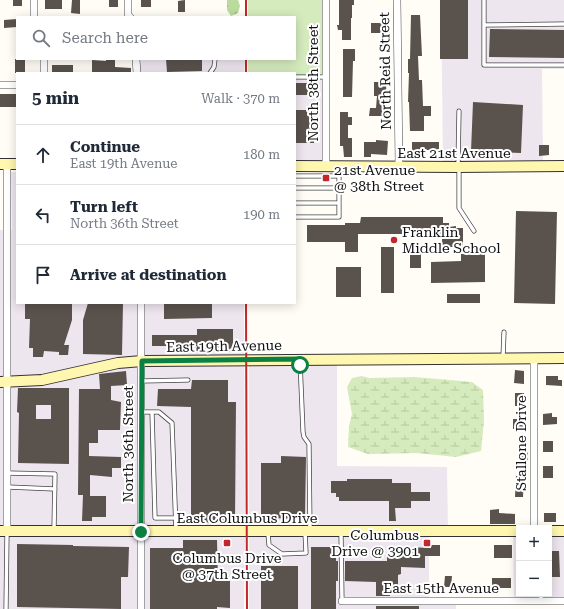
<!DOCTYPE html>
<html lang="en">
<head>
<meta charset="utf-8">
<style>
  :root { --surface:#fff; --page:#f2f2f3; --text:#1f2937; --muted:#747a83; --line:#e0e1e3 }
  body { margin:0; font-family:"Roboto Serif",serif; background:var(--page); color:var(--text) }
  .controls { position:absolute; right:12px; bottom:12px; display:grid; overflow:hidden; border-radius:0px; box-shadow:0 2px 10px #0003 }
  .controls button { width:36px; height:36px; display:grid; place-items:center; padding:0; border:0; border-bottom:1px solid var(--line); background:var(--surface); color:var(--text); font:20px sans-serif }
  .stop { position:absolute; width:12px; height:12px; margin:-9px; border:3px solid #0b8043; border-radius:50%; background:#fff }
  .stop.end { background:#0b8043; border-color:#fff; box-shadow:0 1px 4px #0008 }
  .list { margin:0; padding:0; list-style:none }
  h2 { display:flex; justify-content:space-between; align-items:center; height:52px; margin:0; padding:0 16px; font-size:17px }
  h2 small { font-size:13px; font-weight:400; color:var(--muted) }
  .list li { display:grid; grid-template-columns:26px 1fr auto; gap:12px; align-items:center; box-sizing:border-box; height:60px; padding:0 16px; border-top:1px solid var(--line) }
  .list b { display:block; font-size:15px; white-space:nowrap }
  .list p { margin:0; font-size:13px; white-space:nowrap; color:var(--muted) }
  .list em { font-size:13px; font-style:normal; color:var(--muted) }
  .icon { flex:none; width:22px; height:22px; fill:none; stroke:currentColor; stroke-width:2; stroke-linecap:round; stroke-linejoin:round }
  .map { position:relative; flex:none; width:564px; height:609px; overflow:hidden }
  .search { position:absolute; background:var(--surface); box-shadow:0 2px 10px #0003; left:16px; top:16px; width:280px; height:44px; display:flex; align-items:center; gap:10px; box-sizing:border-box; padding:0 14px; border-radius:0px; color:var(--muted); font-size:15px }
  .panel { position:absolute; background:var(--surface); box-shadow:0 2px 10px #0003; left:16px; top:72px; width:280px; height:232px; border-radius:0px }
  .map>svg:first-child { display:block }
  .industrial { fill:#eee6ef }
  .grass { fill:#d5ebbd }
  .forest { fill:url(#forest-firs) }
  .wetland { fill:url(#wetland-marsh) }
  .building { fill:#5a524d; fill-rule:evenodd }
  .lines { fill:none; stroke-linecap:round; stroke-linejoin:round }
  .lane-casing { stroke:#444; stroke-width:5 }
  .street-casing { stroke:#444; stroke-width:8 }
  .secondary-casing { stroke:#333; stroke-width:12 }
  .lane { stroke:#fff; stroke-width:3.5 }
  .street { stroke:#fff; stroke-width:7 }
  .secondary { stroke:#fff6b0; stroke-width:10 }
  .rail { stroke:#c4262e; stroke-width:2 }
  .route { stroke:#0b8043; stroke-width:5 }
  .poi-dot { fill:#c4262e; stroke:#fff; stroke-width:1.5 }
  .labels { text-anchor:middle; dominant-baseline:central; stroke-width:4; stroke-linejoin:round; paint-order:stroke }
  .street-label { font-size:14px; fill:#111; stroke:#fff }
  .poi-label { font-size:14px; fill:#111; stroke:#fff; text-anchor:start }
</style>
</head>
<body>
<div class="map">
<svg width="564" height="609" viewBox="0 0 564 609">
  <defs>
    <pattern id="forest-firs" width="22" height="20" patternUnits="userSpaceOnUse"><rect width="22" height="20" fill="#b9dc9c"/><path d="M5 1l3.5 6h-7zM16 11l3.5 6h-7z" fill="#9ebc85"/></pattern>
    <pattern id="wetland-marsh" width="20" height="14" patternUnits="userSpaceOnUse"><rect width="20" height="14" fill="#d5ebbd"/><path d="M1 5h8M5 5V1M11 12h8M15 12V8" fill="none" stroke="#b6c8a1"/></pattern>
  </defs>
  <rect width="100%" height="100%" fill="#fffdf5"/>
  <path class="industrial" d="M441 0H564V69H542L543 162H443Z
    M138 59H245L244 73H138Z
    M295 76H324L325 162H295Z
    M11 172H17V303H244L245 539 244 609H0V230H12Z
    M337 360V466L447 467 448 530H249V361Z
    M429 532V600L456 601V609H249V533Z
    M513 532H519V594H549V532H564V599H514Z"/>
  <path class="grass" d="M248 0H324V76H295V73H248V59H295V17H248Z"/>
  <path class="forest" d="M227 0H238L240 6 238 13 231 16 227 10Z"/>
  <path class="wetland" d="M362 376 369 378 415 377 472 382 483 390 484 421 481 451 456 457 417 453 368 454 348 447 349 426 352 414 347 387 352 378Z"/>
  <path class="building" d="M13 0H22V6H13Z
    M45 0H62V9H45Z
    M72 0H80V14L71 13Z
    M109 0H118V7H109Z
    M141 0H151V7H141Z
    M185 0V12H178V1Z
    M339 0H354V5H352V18H351V40H342V30H338L337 25H339Z
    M440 0H468V59H440Z
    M411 15H420L422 56H418L419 80H422L423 106H431V116H424V131H410L409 102H408L409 73H408V59H410Z
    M17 19V27L4 28V20Z
    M371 23H388L387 33H371Z
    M490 29 564 30V58L489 57Z
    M343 49H355V61H353L352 97H343Z
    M15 59H25V73H15Z
    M106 59H115V67L131 68V73H92V60L106 61Z
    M166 59H202V71L167 72Z
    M52 65H73V73H52Z
    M374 82H386L387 116H369L370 108H376L377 96H374Z
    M295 83H308V95H295Z
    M0 94H17V107H0Z
    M473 102 523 105 521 153 471 151Z
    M295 110H314V143H295Z
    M340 112H348V117H352V125H348V138H352V157H344L343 146H340Z
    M376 140 388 141 387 155 371 154V157H364V142H376Z
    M412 142H439V150H421V154H412Z
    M539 145H549V155L539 156Z
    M516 211 557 212 555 304 514 303Z
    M361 217H443V223H449V227L456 226V228H463V247H446V246L442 245V234H358V252H345V242H307V225H345V223H360Z
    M381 247H394V293H381Z
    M410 247H421V268H410Z
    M485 253V282L431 283V262L461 261V254Z
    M336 267H361V297H336Z
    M447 294H480V303H447Z
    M25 303H72V320L64 345H69L68 355H59V352L44 351 43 357H33V348H29L30 319H25Z
    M88 303H123L122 355 83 354V320Z
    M164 303H212V318L164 319Z
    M197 329H233V352L196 351 197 346H152V335H197Z
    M515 370 524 371V384L514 383Z
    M126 371 127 385 111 386V400L121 402 120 430H98V443H89V456L121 457V468H112V477L90 475V496H106V517H92V521H82L83 495H78L79 389H100L99 374Z
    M546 376H558V380H562V386L546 385Z
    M192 380H228V402H236L235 523 191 522V407L157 406 158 389H191Z
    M18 388H69V464L18 463 19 413 17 412ZM36 405H51V419H36Z
    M515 393H524L523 406H515Z
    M552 413V417H557V424L543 425V414Z
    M513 419H524V429H513Z
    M543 441H553V452H543Z
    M520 452H528V467H520Z
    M281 456 306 457 305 519 261 518V463H281Z
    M543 466H553V478H543Z
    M516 476H524L523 497H515Z
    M347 479H392V483H411V492H430V501H411V508H395L396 521H389V501H339V497H336V493H331V481H347Z
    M499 509V513L515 514V524H490V510Z
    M544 513H556V522H544Z
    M183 540H217L218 581H230V608L217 607V609H150V548H183Z
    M17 544 73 545V546L129 547 128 577H121V609L17 607Z
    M431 545H440V556H425V568L401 567V574L398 575V589H389L390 596H376V582L345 581V561H387V555H405V547L431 548Z
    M494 545H512V558H494Z
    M311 547H336V561H338V581H336V609H311Z
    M549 551H559L560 577H549Z
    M261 566H298V609H261Z
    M445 576H452L451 587H444Z
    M492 578H511V588H492Z
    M376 606H419V609H376Z"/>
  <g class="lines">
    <g class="lane-casing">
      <path id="lane" d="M484 0V65H564
        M484 25 564 24
        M210 73 214 67 215 59
        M295 77H326
        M458 166 459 111
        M459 168V208L474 231
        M295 176H339
        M295 188H339
        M295 203H339
        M295 217H339V168
        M503 357 504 332
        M300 361 303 432 304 437 309 444 310 531
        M142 381 188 380
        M142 412H159L172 423 176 530
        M152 412 155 518H175
        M6 473 55 474 54 530
        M8 487 55 489
        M268 533 269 545 282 554 306 553 305 532
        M341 533 342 601
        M541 594V601
        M6 609 7 532"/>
    </g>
    <g class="street-casing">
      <path id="street" d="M34 0V17
        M128 0V15L130 17
        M326 0V167
        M397 0 399 166
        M136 59 137 73
        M44 73V59
        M0 85H17
        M141 303V609
        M534 358V528
        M7 531V164
        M342 601H564"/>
    </g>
    <g class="secondary-casing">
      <path id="secondary" d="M0 164H17
        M295 166 458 167 564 166
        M0 382 42 380 118 363 142 361 564 358
        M0 531H519
        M549 531H564"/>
    </g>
    <use href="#lane" class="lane"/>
    <use href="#street" class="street"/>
    <use href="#secondary" class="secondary"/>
    <path class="rail" d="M246 0V17
      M246 73V59
      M246 303 247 609"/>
  </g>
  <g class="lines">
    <path class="route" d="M141 532 142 361 300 359V365"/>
  </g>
  <g class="poi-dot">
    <rect x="322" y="174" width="8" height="8" rx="2"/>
    <circle cx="394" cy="240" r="4"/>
    <rect x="223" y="539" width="8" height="8" rx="2"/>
    <rect x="423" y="539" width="8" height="8" rx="2"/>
  </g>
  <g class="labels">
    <g class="street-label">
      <text transform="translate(385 71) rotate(-91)">North Reid Street</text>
      <text transform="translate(313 83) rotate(-90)">North 38th Street</text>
      <text x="454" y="153">East 21st Avenue</text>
      <text transform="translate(224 346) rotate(-1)">East 19th Avenue</text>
      <text transform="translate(521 443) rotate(-90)">Stallone Drive</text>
      <text transform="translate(128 444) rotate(-90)">North 36th Street</text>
      <text x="247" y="518">East Columbus Drive</text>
      <text x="441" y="588">East 15th Avenue</text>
    </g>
    <g class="poi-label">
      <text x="334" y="170">21st Avenue<tspan x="334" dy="16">@ 38th Street</tspan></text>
      <text x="402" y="232">Franklin<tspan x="402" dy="16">Middle School</tspan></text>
      <text x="419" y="535" text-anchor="end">Columbus<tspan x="419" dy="16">Drive @ 3901</tspan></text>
      <text x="227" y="558" text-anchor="middle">Columbus Drive<tspan x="227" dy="16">@ 37th Street</tspan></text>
    </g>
  </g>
</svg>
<div class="controls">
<button>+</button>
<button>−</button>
</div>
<div class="stop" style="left:300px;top:365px"></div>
<div class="stop end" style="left:141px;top:532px"></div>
<div class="search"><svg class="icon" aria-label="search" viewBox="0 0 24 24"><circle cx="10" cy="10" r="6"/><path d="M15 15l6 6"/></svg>Search here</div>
<section class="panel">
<h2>5 min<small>Walk · 370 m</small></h2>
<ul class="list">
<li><svg class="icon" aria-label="ahead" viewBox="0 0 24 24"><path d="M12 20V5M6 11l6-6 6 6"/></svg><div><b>Continue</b><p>East 19th Avenue</p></div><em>180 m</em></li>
<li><svg class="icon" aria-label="left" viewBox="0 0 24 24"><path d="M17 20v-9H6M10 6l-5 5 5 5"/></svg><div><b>Turn left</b><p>North 36th Street</p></div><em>190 m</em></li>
<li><svg class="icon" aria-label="arrive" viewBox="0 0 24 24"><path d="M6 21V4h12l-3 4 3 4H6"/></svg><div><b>Arrive at destination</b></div></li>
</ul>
</section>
</div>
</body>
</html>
